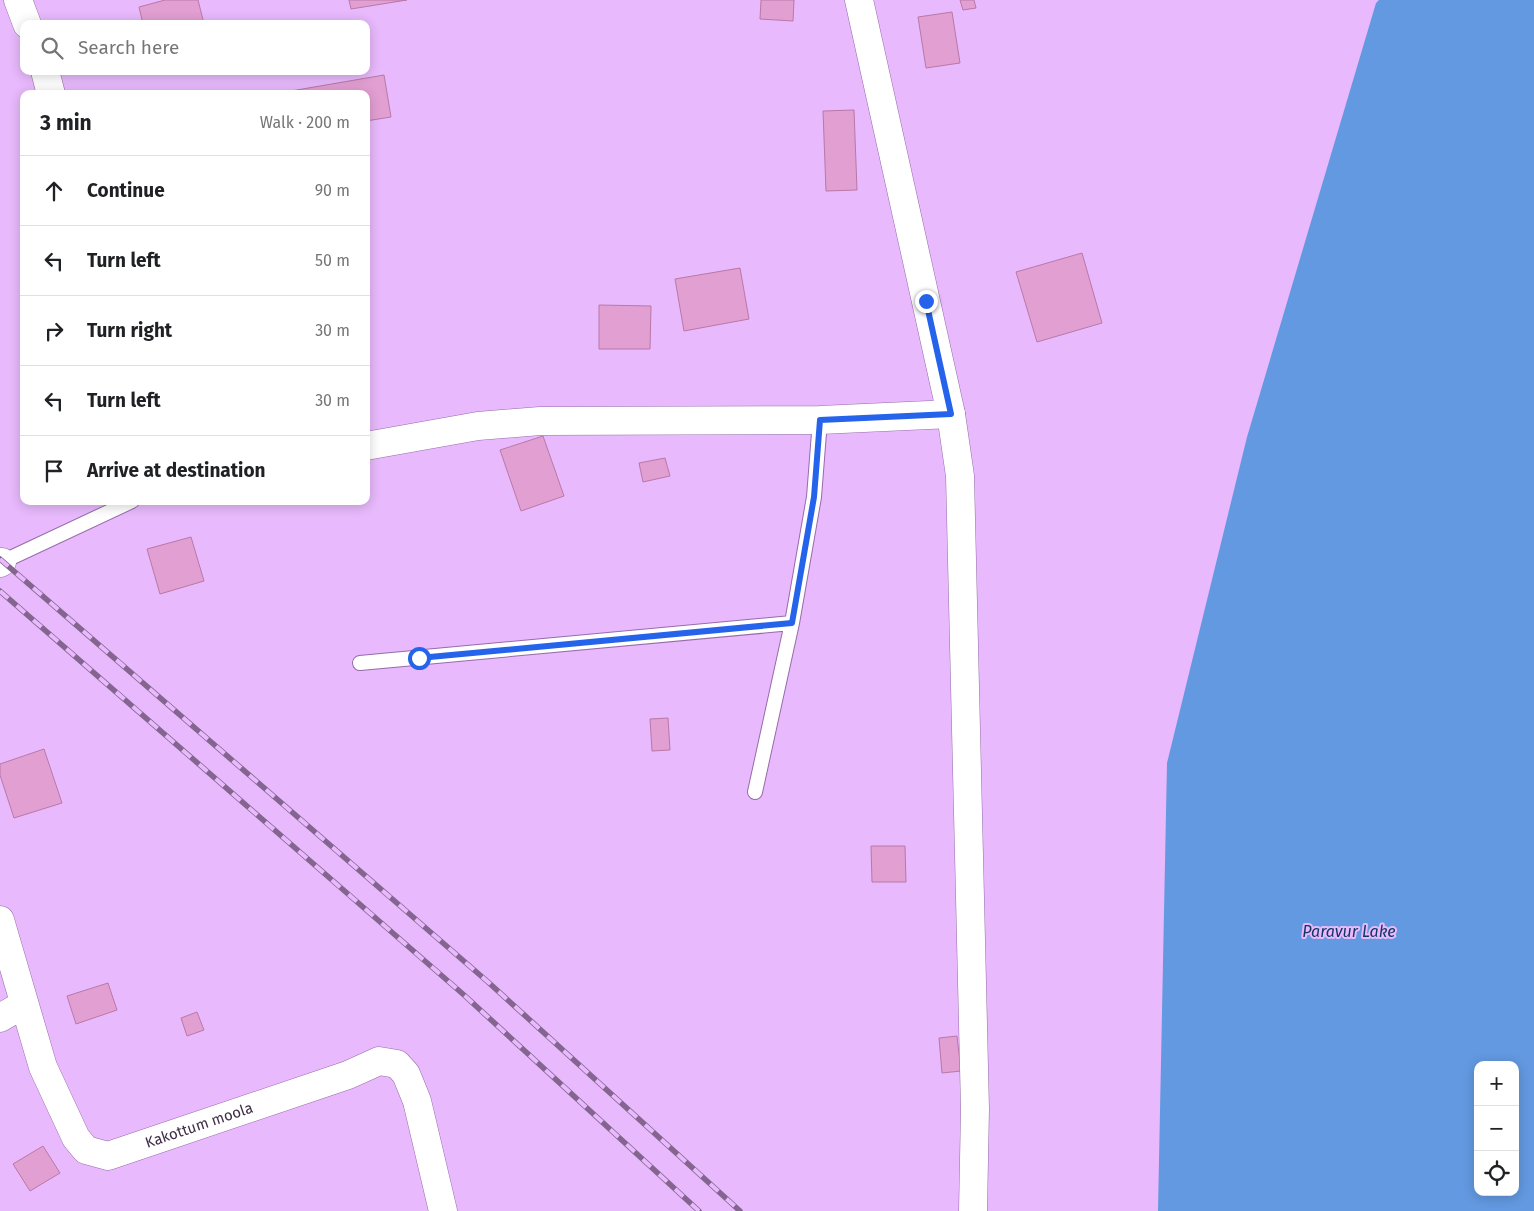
<!DOCTYPE html>
<html lang="en">
<head>
<meta charset="utf-8">
<style>
  :root { --surface:#fff; --page:#f2f2f2; --text:#202124; --muted:#757577; --line:#e0e0e0 }
  body { margin:0; font-family:"Fira Sans",sans-serif; background:var(--page); color:var(--text) }
  .controls { position:absolute; right:15px; bottom:15px; display:grid; overflow:hidden; border-radius:10px; box-shadow:0 2px 12px #0003 }
  .controls button { width:45px; height:45px; display:grid; place-items:center; padding:0; border:0; border-bottom:1px solid var(--line); background:var(--surface); color:var(--text); font:25px sans-serif }
  .stop { position:absolute; width:15px; height:15px; margin:-11px; border:4px solid #2563eb; border-radius:50%; background:#fff }
  .stop.end { background:#2563eb; border-color:#fff; box-shadow:0 1px 5px #0008 }
  .list { margin:0; padding:0; list-style:none }
  h2 { display:flex; justify-content:space-between; align-items:center; height:65px; margin:0; padding:0 20px; font-size:21px }
  h2 small { font-size:16px; font-weight:400; color:var(--muted) }
  .list li { display:grid; grid-template-columns:32px 1fr auto; gap:15px; align-items:center; box-sizing:border-box; height:70px; padding:0 20px; border-top:1px solid var(--line) }
  .list b { display:block; font-size:19px; white-space:nowrap }
  .list em { font-size:16px; font-style:normal; color:var(--muted) }
  .icon { flex:none; width:28px; height:28px; fill:none; stroke:currentColor; stroke-width:2; stroke-linecap:round; stroke-linejoin:round }
  .map { position:relative; flex:none; width:1534px; height:1211px; overflow:hidden }
  .search { position:absolute; background:var(--surface); box-shadow:0 2px 12px #0003; left:20px; top:20px; width:350px; height:55px; display:flex; align-items:center; gap:12px; box-sizing:border-box; padding:0 18px; border-radius:10px; color:var(--muted); font-size:19px }
  .panel { position:absolute; background:var(--surface); box-shadow:0 2px 12px #0003; left:20px; top:90px; width:350px; height:415px; border-radius:10px }
  .map>svg:first-child { display:block }
  .water { fill:#6399e1; fill-rule:evenodd }
  .building { fill:#e29fd2; stroke:#b878a9 }
  .lines { fill:none; stroke-linecap:round; stroke-linejoin:round }
  .lane-casing { stroke:#976ba9; stroke-width:16 }
  .street-casing { stroke:#976ba9; stroke-width:29 }
  .secondary-casing { stroke:#976ba9; stroke-width:29 }
  .lane { stroke:#fff; stroke-width:14 }
  .street { stroke:#fff; stroke-width:28 }
  .secondary { stroke:#fff; stroke-width:28 }
  .rail-casing { stroke:#846590; stroke-width:5.5 }
  .rail { stroke:#e8b9fc; stroke-width:4; stroke-dasharray:11; stroke-linecap:butt }
  .route { stroke:#2563eb; stroke-width:6 }
  .labels { text-anchor:middle; dominant-baseline:central; stroke-width:4; stroke-linejoin:round; paint-order:stroke }
  .street-label { font-size:15px; fill:#402d47; stroke:#e8b9fc }
  .water-label { font-size:16px; font-style:italic; fill:#113663; stroke:#e8b9fc }
</style>
</head>
<body>
<div class="map">
<svg width="1534" height="1211" viewBox="0 0 1534 1211">
  <rect width="100%" height="100%" fill="#e8b9fc"/>
  <path class="water" d="M1379 0H1534V1211H1158L1167 763 1247 437 1376 3ZM1478 1065H1515V1192H1478Z"/>
  <path class="building" d="M165 0H198L204 24H143L139 7Z
    M349 0H407L351 9Z
    M761 0H794L793 21 760 19Z
    M960 0H974L976 8 963 10Z
    M952 12 960 63 926 68 918 17Z
    M384 75 391 117 366 121V94H291V91Z
    M854 110 857 190 826 191 823 111Z
    M1082 253 1102 323 1037 342 1016 272Z
    M740 268 749 319 684 331 675 279Z
    M599 305 651 306 650 349H599Z
    M543 436 564 496 521 511 500 450Z
    M665 458 670 476 643 482 639 463Z
    M191 537 204 581 160 594 147 549Z
    M668 718 670 750 652 751 650 719Z
    M44 749 62 803 14 818 0 775V764Z
    M871 846H905L906 882H872Z
    M108 983 117 1010 76 1024 67 996Z
    M197 1012 204 1030 187 1036 181 1018Z
    M957 1036 961 1071 942 1073 939 1038Z
    M43 1146 60 1173 30 1191 13 1164Z"/>
  <g class="lines">
    <g class="lane-casing">
      <path id="lane" d="M2 562 132 501
        M360 663 792 623
        M755 792 792 623 814 497 820 420"/>
    </g>
    <g class="street-casing">
      <g id="street">
        <path d="M18 0 27 24"/>
        <path d="M45 71 51 94"/>
        <path d="M366 446 478 426 540 421 820 420 951 414"/>
        <path d="M0 563 2 562"/>
        <path id="s1" d="M0 920 43 1067 76 1138 86 1150 108 1156 348 1075 379 1061 397 1064 406 1074 417 1101 443 1211"/>
        <path d="M0 1018 24 1004"/>
      </g>
    </g>
    <g class="secondary-casing">
      <path id="secondary" d="M859 0 951 414 960 476 975 1109 973 1211"/>
    </g>
    <use href="#lane" class="lane"/>
    <use href="#street" class="street"/>
    <use href="#secondary" class="secondary"/>
    <g class="rail-casing">
      <path id="rail" d="M0 559 488 982 740 1211
        M0 591 464 995 699 1211"/>
    </g>
    <use href="#rail" class="rail"/>
  </g>
  <g class="lines">
    <path class="route" d="M419 658 792 623 814 497 820 420 951 414 926 301"/>
  </g>
  <g class="labels">
    <g class="street-label">
      <text stroke="none"><textPath href="#s1" startOffset="366">Kakottum moola</textPath></text>
    </g>
    <g class="water-label">
      <text x="1349" y="931">Paravur Lake</text>
    </g>
  </g>
</svg>
<div class="controls">
<button>+</button>
<button>−</button>
<button><svg class="icon" aria-label="locate" viewBox="0 0 24 24"><circle cx="12" cy="12" r="6"/><path d="M12 2v4M12 18v4M2 12h4M18 12h4"/></svg></button>
</div>
<div class="stop" style="left:419px;top:658px"></div>
<div class="stop end" style="left:926px;top:301px"></div>
<div class="search"><svg class="icon" aria-label="search" viewBox="0 0 24 24"><circle cx="10" cy="10" r="6"/><path d="M15 15l6 6"/></svg>Search here</div>
<section class="panel">
<h2>3 min<small>Walk · 200 m</small></h2>
<ul class="list">
<li><svg class="icon" aria-label="ahead" viewBox="0 0 24 24"><path d="M12 20V5M6 11l6-6 6 6"/></svg><div><b>Continue</b></div><em>90 m</em></li>
<li><svg class="icon" aria-label="left" viewBox="0 0 24 24"><path d="M17 20v-9H6M10 6l-5 5 5 5"/></svg><div><b>Turn left</b></div><em>50 m</em></li>
<li><svg class="icon" aria-label="right" viewBox="0 0 24 24"><path d="M7 20v-9h11M14 6l5 5-5 5"/></svg><div><b>Turn right</b></div><em>30 m</em></li>
<li><svg class="icon" aria-label="left" viewBox="0 0 24 24"><path d="M17 20v-9H6M10 6l-5 5 5 5"/></svg><div><b>Turn left</b></div><em>30 m</em></li>
<li><svg class="icon" aria-label="arrive" viewBox="0 0 24 24"><path d="M6 21V4h12l-3 4 3 4H6"/></svg><div><b>Arrive at destination</b></div></li>
</ul>
</section>
</div>
</body>
</html>
